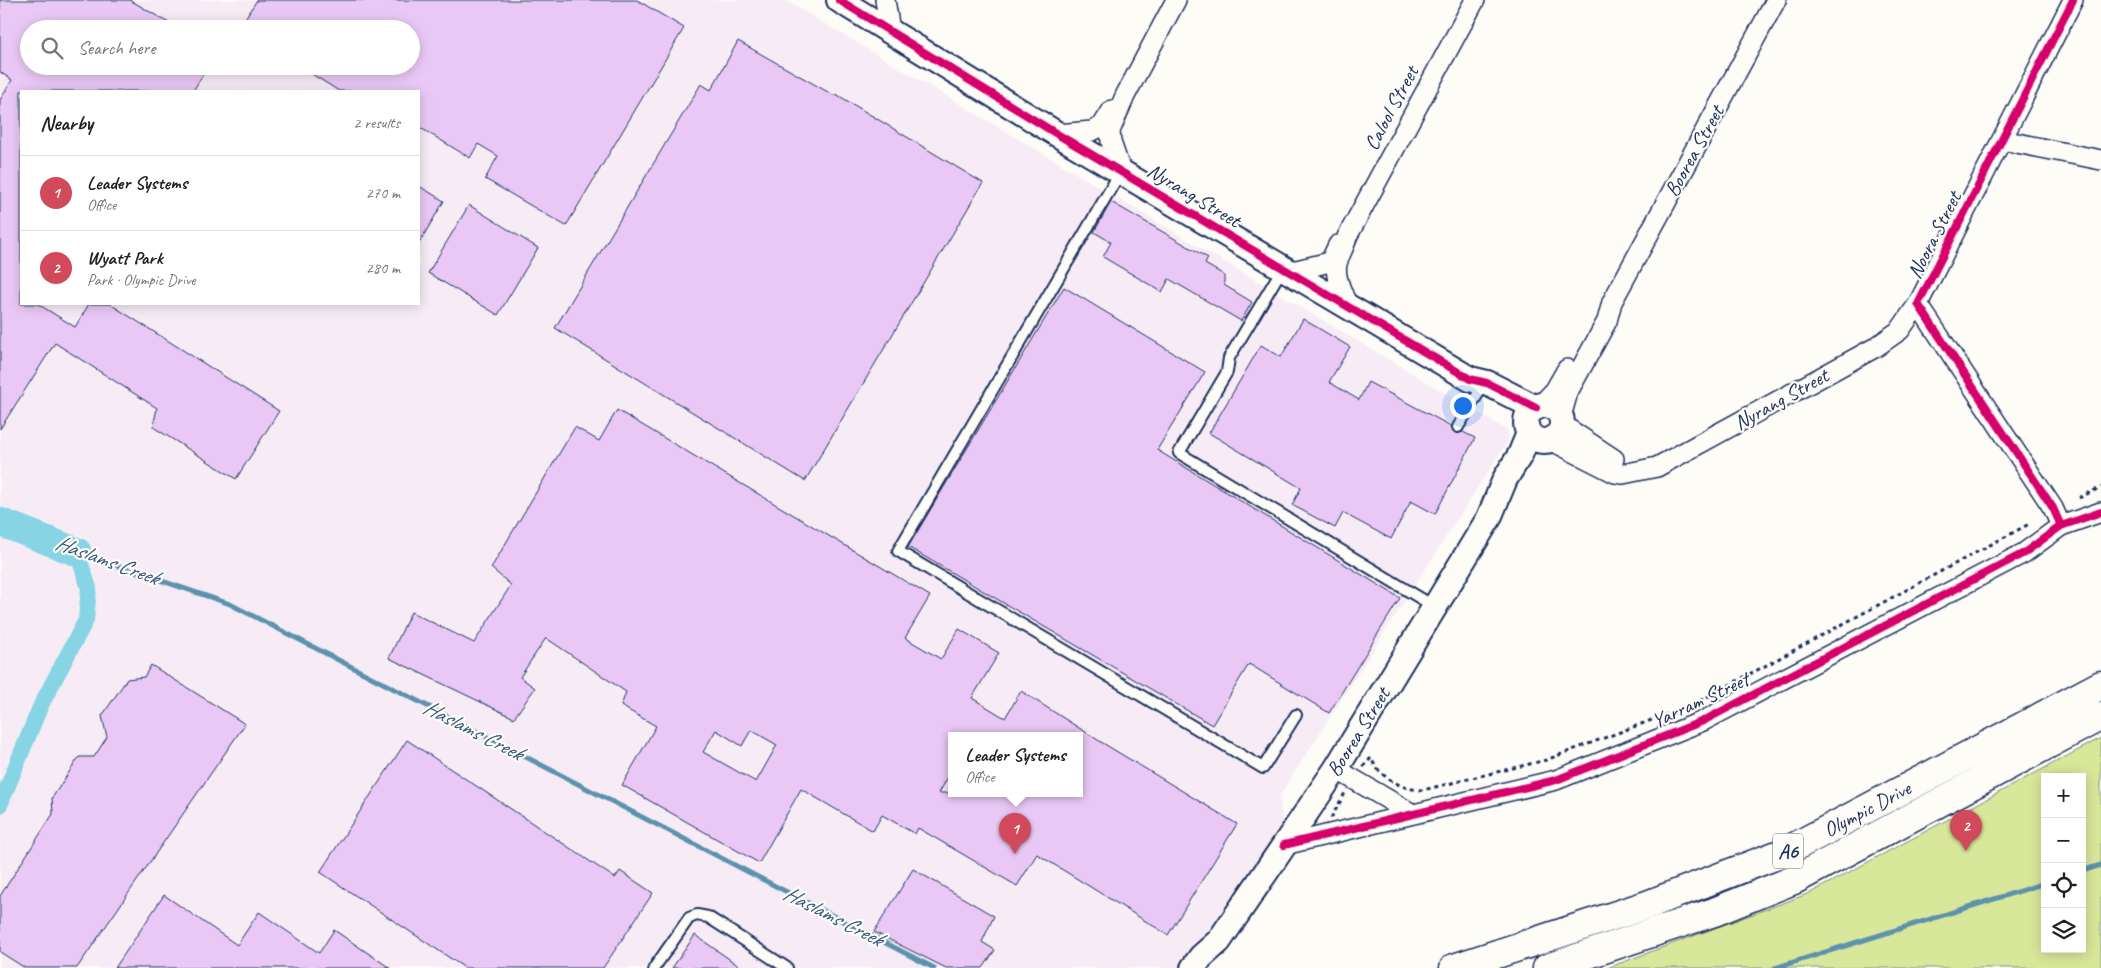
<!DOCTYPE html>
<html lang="en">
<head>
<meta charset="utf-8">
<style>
  :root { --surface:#fff; --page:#f6f6f6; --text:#202124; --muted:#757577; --line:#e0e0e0; --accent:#d1495b }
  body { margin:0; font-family:Caveat,sans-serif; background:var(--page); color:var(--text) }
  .controls { position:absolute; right:15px; bottom:15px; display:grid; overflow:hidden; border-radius:0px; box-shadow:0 2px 12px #0003 }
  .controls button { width:45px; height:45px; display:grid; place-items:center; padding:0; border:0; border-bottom:1px solid var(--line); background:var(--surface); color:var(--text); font:25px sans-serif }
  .you { position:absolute; left:1462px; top:405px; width:18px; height:18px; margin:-12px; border:4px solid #fff; border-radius:50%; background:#1a73e8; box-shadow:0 0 0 8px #1a73e833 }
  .badge { display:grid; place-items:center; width:32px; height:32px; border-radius:50%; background:var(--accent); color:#fff; font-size:16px; font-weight:700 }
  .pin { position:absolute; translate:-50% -41px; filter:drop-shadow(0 1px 2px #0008) }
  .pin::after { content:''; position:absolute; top:26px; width:18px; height:15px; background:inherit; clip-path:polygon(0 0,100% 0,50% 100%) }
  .popup { position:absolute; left:948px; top:732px; width:135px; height:65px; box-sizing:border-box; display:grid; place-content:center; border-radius:0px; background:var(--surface); filter:drop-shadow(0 1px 4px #0005); font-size:16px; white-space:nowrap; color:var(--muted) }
  .popup b { font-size:19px; color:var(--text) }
  .popup::after { content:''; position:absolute; left:50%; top:100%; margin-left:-10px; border:10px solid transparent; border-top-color:var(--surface) }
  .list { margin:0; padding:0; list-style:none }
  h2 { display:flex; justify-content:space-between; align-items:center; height:65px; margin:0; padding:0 20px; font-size:21px }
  h2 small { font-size:16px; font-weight:400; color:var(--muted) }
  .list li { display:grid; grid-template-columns:32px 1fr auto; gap:15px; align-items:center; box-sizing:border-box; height:75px; padding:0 20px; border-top:1px solid var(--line) }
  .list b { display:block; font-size:19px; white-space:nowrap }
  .list p { margin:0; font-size:16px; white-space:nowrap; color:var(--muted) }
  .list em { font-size:16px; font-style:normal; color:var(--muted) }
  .icon { flex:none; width:28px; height:28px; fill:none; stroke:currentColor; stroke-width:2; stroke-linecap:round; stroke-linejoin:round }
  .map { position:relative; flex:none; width:2101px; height:968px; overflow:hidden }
  .search { position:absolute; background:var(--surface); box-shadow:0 2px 12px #0003; left:20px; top:20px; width:400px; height:55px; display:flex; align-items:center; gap:12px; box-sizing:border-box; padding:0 18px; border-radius:28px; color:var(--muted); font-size:19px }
  .panel { position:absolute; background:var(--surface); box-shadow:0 2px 12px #0003; left:20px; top:90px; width:400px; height:215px; border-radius:0px }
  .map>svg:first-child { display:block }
  .built { fill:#f7ecf6; fill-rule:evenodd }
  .green { fill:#d9e79a; stroke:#7a8b7c; fill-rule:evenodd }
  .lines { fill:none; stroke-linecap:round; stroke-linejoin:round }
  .stream { stroke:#5b92ae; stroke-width:5 }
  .canal { stroke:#86d4e4; stroke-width:16 }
  .river { stroke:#86d4e4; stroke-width:29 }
  .building { fill:#e9c8f5; stroke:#1b2f5e; fill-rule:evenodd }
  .service-casing { stroke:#1b2f5e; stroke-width:14 }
  .minor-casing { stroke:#1b2f5e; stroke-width:22 }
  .tertiary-casing { stroke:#1b2f5e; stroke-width:28 }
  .trunk-casing { stroke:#1b2f5e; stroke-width:31 }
  .path { stroke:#1b2f5e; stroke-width:3; stroke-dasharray:4 4; stroke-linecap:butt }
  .service { stroke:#fdfcf7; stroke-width:10 }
  .minor { stroke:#fdfcf7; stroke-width:19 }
  .tertiary { stroke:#fdfcf7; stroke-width:24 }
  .trunk { stroke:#fdfcf7; stroke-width:28 }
  .cycleway-casing { stroke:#fdfcf7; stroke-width:11 }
  .cycleway { stroke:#d6006c; stroke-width:8 }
  .labels { text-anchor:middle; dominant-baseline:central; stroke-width:4.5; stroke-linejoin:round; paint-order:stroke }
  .shield { fill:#fdfcf7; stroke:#5f6c8c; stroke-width:1 }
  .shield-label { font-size:20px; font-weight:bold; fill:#1b2f5e }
  .street-label { font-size:21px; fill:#1b2f5e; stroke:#fdfcf7 }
  .water-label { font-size:22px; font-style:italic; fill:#365880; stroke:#fdfcf7 }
</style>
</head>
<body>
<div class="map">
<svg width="2101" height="968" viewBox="0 0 2101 968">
  <rect width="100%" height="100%" fill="#fdfcf7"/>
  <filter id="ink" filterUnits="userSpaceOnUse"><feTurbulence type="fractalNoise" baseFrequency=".02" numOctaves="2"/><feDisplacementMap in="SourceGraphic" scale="10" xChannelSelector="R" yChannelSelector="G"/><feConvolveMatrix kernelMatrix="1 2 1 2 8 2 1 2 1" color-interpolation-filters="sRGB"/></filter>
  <g filter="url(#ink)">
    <path class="built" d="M0 0H785L1507 430 1509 439 1280 795 1284 845 1193 968H0ZM29 29H411V66H29ZM21 91H419V304H21ZM951 735H1079V793H951Z"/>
    <path class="green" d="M2101 738V968H1607L1810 893ZM2045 777H2082V949H2045Z"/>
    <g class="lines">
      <path class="stream" d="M77 552 230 604 934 968
        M2082 871 2101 865
        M1775 968 2045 883"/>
      <path class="canal" d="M0 805 41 705 86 620 89 588 77 552"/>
      <path class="river" d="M0 522 77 552"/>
    </g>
    <path class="building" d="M0 0H130L179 29H29V66H208L193 91H21V304H38L75 327 89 304H110L279 411 236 479 153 427 157 408 55 343 0 429V100L12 80 0 72Z
      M257 0H637L684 28 566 226 485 179 498 156 478 144 470 158 419 127V91H339L299 66H411V29H238Z
      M738 41 835 96 836 94 983 183 805 481 555 328 701 84 711 90Z
      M419 186 444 201 419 243Z
      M1111 202 1208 258 1205 264 1224 275V285L1252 302 1241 321 1169 279 1162 292 1103 257 1111 242 1094 232Z
      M469 205 538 248 498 315 428 273Z
      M1064 287 1205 372 1157 450 1400 598 1329 713 1249 664 1212 725 908 547Z
      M1303 319 1350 347 1329 382 1359 400 1368 382 1451 426 1455 433 1463 432 1475 438 1435 514 1411 501 1391 539 1343 513 1335 528 1292 505 1301 488 1209 433 1261 345 1281 357Z
      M617 410 930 596 905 638 941 659 959 629 999 653 972 698 1005 718 1021 691 1101 742 1237 824 1168 935 1037 854 1017 886 918 828 915 834 882 815 873 831 801 789 759 863 622 785 656 726 621 706 626 692 546 638 520 677 535 688 514 718 389 658 411 612 474 643 511 585 491 568 575 427 599 441ZM716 730 742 746 751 730 777 745 756 782 703 752ZM951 735H1079V793H939L951 772Z
      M151 665 245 724 77 968H25L0 952V896L53 814 52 798 79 757H94L107 737 102 716 127 679 144 677Z
      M407 740 615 878 620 871 653 893 603 968H465L320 872Z
      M913 869 994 916 982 942 995 950 983 968H946L874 932Z
      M164 895 237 945 259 912 319 953 334 930 390 968H115Z
      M695 935 742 968H672Z"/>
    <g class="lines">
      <g class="service-casing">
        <path id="service" d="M1121 171 898 551 1263 768 1296 715
          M1282 269 1229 358 1227 372 1179 453 1435 607
          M1458 427 1479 392
          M654 968 689 918 697 915 708 917 787 968"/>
      </g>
      <g class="minor-casing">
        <path id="minor" d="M885 0 890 30
          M1057 134 1092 131 1102 126 1112 110
          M2002 140 2101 160
          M1121 171 1111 142 1110 131 1125 96 1176 0
          M1288 272 1330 262 1338 245
          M1348 307C1343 293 1334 278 1337 264 1339 255 1345 247 1347 237L1475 0
          M1540 406 1555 390 1567 369
          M1561 417 1568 392 1607 321 1612 302 1776 0
          M1561 424 1614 459
          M1550 440 1615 473 1623 474 1657 467 1876 347 1900 330 1918 304
          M2061 526 2053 508 1918 304 2073 0
          M1336 769 1411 813
          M1284 845 1556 780 1703 721 2024 553 2061 526 2101 512"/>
      </g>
      <g class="tertiary-casing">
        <path id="tertiary" d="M839 0 1057 134 1470 379 1487 383 1536 408
          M1526 423a18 18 0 1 1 36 0a18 18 0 1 1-36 0Z
          M1193 968 1201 957 1219 941 1336 769 1489 518 1505 479 1520 455 1529 433"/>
      </g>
      <g class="trunk-casing">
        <path id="trunk" d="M1454 968 1647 905 1785 852 2101 685
          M1547 968 1714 912 1796 879 2101 716"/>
      </g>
      <path class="path" d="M2079 498 2101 487
        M1363 767 1371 758C1379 777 1402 790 1423 790L1546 760 1694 704 2031 523
        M1331 818 1345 793"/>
      <use href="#service" class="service"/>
      <use href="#minor" class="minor"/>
      <use href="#tertiary" class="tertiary"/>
      <use href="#trunk" class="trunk"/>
      <g class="cycleway-casing">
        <path id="cycleway" d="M839 0 1057 134 1470 379 1487 383 1536 408
          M2061 526 2053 508 1918 304 2073 0
          M1284 845 1556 780 1703 721 2024 553 2061 526 2101 512"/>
      </g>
      <use href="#cycleway" class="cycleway"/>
    </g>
  </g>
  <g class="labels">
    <rect class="shield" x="1773" y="833.5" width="30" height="35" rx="4"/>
    <g class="shield-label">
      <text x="1788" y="851">A6</text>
    </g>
    <g class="street-label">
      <text transform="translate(1391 108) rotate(-62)">Calool Street</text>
      <text transform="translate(1694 151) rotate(-61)">Boorea Street</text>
      <text transform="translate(1194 195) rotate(31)">Nyrang Street</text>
      <text transform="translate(1934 235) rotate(-63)">Noora Street</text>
      <text transform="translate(1781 399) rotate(-29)">Nyrang Street</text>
      <text transform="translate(1700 700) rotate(-25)">Yarram Street</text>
      <text transform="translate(1358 732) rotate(-58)">Boorea Street</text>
      <text transform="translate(1867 809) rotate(-28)">Olympic Drive</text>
    </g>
    <g class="water-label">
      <text transform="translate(107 560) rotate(20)">Haslams Creek</text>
      <text transform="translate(473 730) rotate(27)">Haslams Creek</text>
      <text transform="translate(833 916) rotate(27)">Haslams Creek</text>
    </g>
  </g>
</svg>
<div class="controls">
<button>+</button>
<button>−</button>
<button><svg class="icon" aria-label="locate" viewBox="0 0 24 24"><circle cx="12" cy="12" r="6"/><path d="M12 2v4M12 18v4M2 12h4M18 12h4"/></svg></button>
<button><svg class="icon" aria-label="layers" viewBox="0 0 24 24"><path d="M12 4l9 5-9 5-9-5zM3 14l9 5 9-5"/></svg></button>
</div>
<div class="you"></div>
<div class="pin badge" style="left:1015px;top:854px">1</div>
<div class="popup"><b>Leader Systems</b>Office</div>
<div class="pin badge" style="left:1966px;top:851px">2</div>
<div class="search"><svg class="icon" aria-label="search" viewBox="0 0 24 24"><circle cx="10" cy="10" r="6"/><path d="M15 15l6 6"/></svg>Search here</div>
<section class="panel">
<h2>Nearby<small>2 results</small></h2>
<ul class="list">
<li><span class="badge">1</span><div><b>Leader Systems</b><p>Office</p></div><em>270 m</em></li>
<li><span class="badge">2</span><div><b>Wyatt Park</b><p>Park · Olympic Drive</p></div><em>280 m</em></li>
</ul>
</section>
</div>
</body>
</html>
